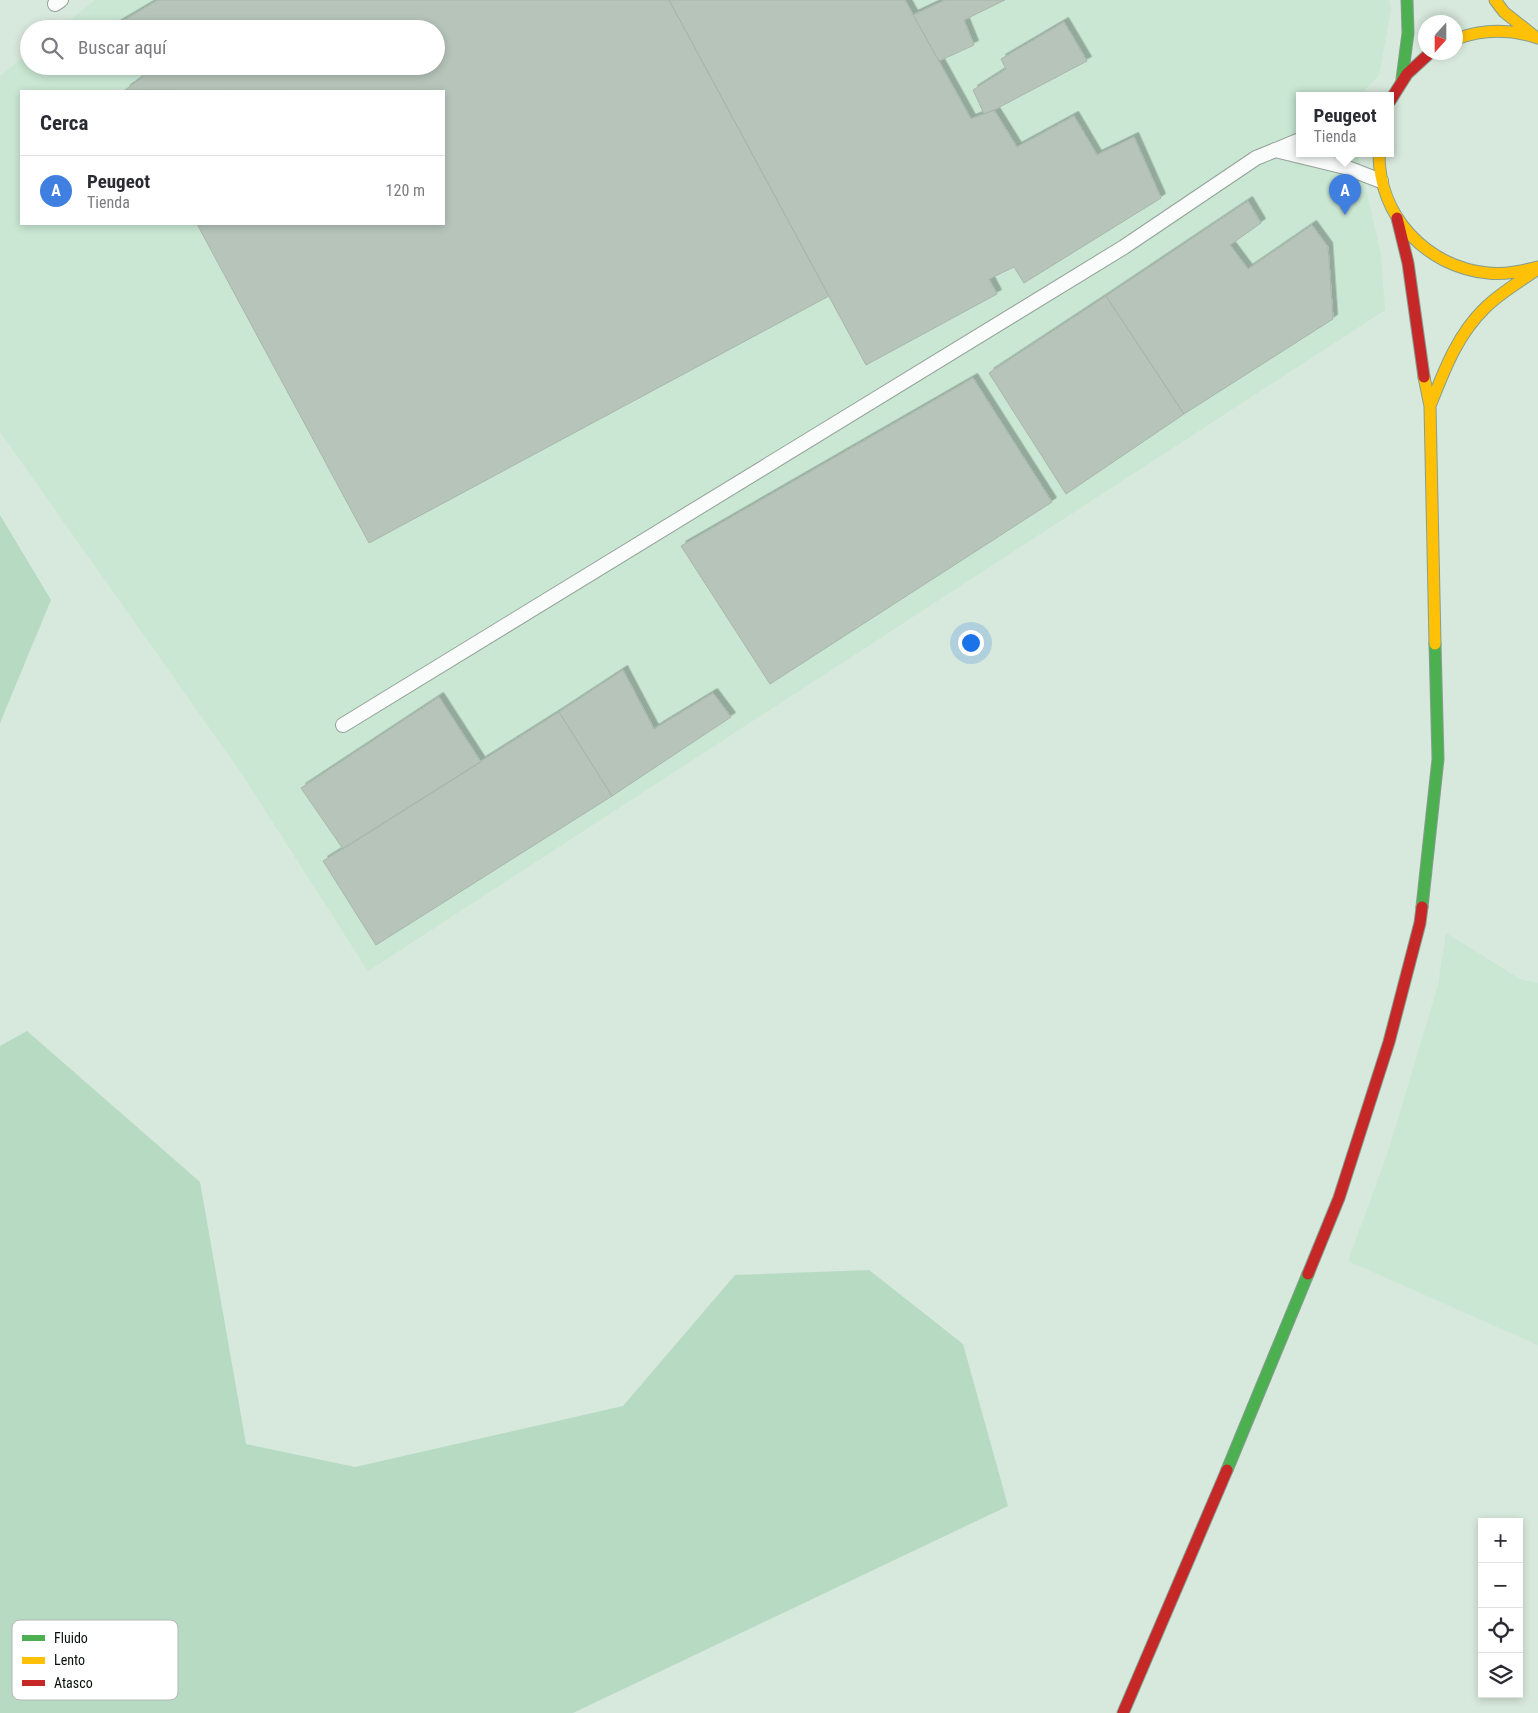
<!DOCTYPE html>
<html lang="es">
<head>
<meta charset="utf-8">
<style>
  :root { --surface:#fff; --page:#f7f7f7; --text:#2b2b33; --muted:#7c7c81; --line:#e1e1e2; --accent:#4f5c53 }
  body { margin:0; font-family:"Roboto Condensed",sans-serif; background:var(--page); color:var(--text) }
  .controls { position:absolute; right:15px; bottom:15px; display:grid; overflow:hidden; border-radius:0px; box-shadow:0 2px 8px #0003 }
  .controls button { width:45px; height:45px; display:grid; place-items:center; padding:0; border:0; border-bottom:1px solid var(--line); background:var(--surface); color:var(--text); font:25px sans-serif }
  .compass { position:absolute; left:1418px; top:15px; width:45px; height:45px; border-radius:50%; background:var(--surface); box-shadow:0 2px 8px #0003; rotate:201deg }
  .you { position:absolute; left:970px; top:642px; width:18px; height:18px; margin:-12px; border:4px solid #fff; border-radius:50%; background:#1a73e8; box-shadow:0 0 0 8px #1a73e833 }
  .badge { display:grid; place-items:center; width:32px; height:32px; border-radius:50%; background:var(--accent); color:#fff; font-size:16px; font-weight:700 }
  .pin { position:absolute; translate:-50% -41px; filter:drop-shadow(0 1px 2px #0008) }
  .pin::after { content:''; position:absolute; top:26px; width:18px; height:15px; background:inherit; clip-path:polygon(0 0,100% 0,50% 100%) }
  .popup { position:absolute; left:1296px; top:92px; width:98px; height:65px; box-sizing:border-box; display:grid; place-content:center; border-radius:0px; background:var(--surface); filter:drop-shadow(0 1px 4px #0005); font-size:16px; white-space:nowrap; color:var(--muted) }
  .popup b { font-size:19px; color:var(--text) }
  .popup::after { content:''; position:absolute; left:50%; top:100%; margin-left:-10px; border:10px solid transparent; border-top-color:var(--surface) }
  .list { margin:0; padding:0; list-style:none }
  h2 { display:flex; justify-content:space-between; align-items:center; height:65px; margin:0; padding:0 20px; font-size:21px }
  h2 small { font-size:16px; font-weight:400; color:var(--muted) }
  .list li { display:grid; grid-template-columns:32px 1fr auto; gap:15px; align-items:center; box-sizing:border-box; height:70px; padding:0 20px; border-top:1px solid var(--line) }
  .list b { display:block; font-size:19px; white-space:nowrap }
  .list p { margin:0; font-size:16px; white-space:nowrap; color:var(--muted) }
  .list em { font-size:16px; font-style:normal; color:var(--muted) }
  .icon { flex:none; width:28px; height:28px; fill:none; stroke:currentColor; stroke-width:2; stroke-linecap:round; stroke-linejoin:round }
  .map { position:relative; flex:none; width:1538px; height:1713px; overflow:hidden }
  .search { position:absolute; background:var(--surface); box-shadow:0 2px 8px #0003; left:20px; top:20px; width:425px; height:55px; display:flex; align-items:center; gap:12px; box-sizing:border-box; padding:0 18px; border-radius:28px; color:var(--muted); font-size:19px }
  .panel { position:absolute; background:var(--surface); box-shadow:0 2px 8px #0003; left:20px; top:90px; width:425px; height:135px; border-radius:0px }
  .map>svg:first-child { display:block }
  .built { fill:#c9e7d3; fill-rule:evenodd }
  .green { fill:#b7dac3 }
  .building { fill:#b6c4ba; stroke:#a9b6ad; filter:url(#shadow) }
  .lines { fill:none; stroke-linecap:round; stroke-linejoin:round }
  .lane-casing { stroke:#94a299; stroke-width:16 }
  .fast-casing { stroke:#859e90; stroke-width:13 }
  .slow-casing { stroke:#859e90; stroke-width:13 }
  .jam-casing { stroke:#859e90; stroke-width:13 }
  .lane { stroke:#f9fcfa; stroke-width:14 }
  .fast { stroke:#4caf50; stroke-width:11 }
  .slow { stroke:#ffc107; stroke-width:11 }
  .jam { stroke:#c62828; stroke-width:11 }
  .key { fill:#fff; stroke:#b4b7b5; stroke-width:1 }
  .key-label { font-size:14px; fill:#061009 }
</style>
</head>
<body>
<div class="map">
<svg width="1538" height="1713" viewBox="0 0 1538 1713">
  <defs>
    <filter id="shadow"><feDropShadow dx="4.5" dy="-4.5" stdDeviation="0" flood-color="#0004"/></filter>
  </defs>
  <rect width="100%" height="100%" fill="#d7e8dc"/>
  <path class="built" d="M95 0H1389L1391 10 1379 75 1359 96H1300V154H1358L1381 255 1385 310 368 971 240 771 0 432V76L29 53V66H436V29H59ZM21 91H444V224H21Z
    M1446 933 1520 979 1538 983V1345L1348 1261 1388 1152 1438 985Z"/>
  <path class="green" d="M0 515 51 600 0 723Z
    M27 1031 200 1182 246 1444 355 1467 623 1406 735 1275 869 1270 963 1344 1008 1506 573 1713H0V1046Z"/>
  <path class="building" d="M158 0H669L829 296 369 543 197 224H444V91L125 90 143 77 137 66H436V29H116L114 26Z
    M669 0H905L971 119 994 110 1017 147 1074 116 1097 155 1134 137 1161 198 1024 283 1014 267 989 279 997 294 866 365Z
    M945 0H1005L964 20 974 45 939 61 913 15Z
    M1064 22 1087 61 994 110 984 114 973 90 1006 69 1001 59Z
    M1248 201 1261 223 1230 245 1248 269 1312 225 1328 247 1333 319 1184 414 1106 296Z
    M1106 296 1184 414 1066 494 989 373Z
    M973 378 1052 502 770 684 681 546Z
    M623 670 654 729 713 693 731 717 612 796 559 712Z
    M439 697 481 762 343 849 301 788Z
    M559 712 612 796 376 945 323 861Z"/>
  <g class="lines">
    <g class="lane-casing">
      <path id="lane" d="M55 4 61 0
        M1275 150 1345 167 1381 181
        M343 725 1124 247 1256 158 1300 140"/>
    </g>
    <g class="fast-casing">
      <path id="fast" d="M1402 79 1408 33 1407 0
        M1422 907 1438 759 1435 644
        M1227 1470 1308 1274"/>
    </g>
    <g class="slow-casing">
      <path id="slow" d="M1495 0 1504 12 1533 35
        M1456 39C1483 29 1511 29 1538 38
        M1379 154C1379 216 1426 267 1488 273 1505 275 1522 271 1538 267
        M1424 377 1430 406 1435 644
        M1430 406C1444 371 1457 335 1485 308 1500 293 1518 283 1535 271"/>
    </g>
    <g class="jam-casing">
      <path id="jam" d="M1390 101 1407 74 1431 52
        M1397 218 1408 263 1424 377
        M1308 1274 1339 1198 1389 1042 1420 923 1422 907
        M1123 1713 1227 1470"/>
    </g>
    <use href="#lane" class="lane"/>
    <use href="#fast" class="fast"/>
    <use href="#slow" class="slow"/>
    <use href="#jam" class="jam"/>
  </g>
  <rect x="12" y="1620" width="166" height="80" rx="8" class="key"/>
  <rect x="22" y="1635" width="23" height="6" fill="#4caf50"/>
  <rect x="22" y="1657" width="23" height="7" fill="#ffc107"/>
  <rect x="22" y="1680" width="23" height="6" fill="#c62828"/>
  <g class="key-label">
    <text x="54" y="1643">Fluido</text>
    <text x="54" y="1665">Lento</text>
    <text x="54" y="1688">Atasco</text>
  </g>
</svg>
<div class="controls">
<button>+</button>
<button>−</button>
<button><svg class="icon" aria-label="locate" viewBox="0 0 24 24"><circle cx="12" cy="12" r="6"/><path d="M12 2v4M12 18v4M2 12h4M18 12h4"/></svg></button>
<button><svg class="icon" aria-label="layers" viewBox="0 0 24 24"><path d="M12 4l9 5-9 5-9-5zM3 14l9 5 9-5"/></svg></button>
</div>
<svg class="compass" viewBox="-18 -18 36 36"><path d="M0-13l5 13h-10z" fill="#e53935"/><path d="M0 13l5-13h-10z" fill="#7c7c81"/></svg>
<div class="you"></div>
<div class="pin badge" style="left:1345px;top:215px;background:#3f7fe0">A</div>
<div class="popup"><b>Peugeot</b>Tienda</div>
<div class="search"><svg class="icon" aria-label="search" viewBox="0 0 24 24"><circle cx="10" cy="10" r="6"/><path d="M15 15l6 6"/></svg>Buscar aquí</div>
<section class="panel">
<h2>Cerca<small></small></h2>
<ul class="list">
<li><span class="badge" style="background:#3f7fe0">A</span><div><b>Peugeot</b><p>Tienda</p></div><em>120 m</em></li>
</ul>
</section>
</div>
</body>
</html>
